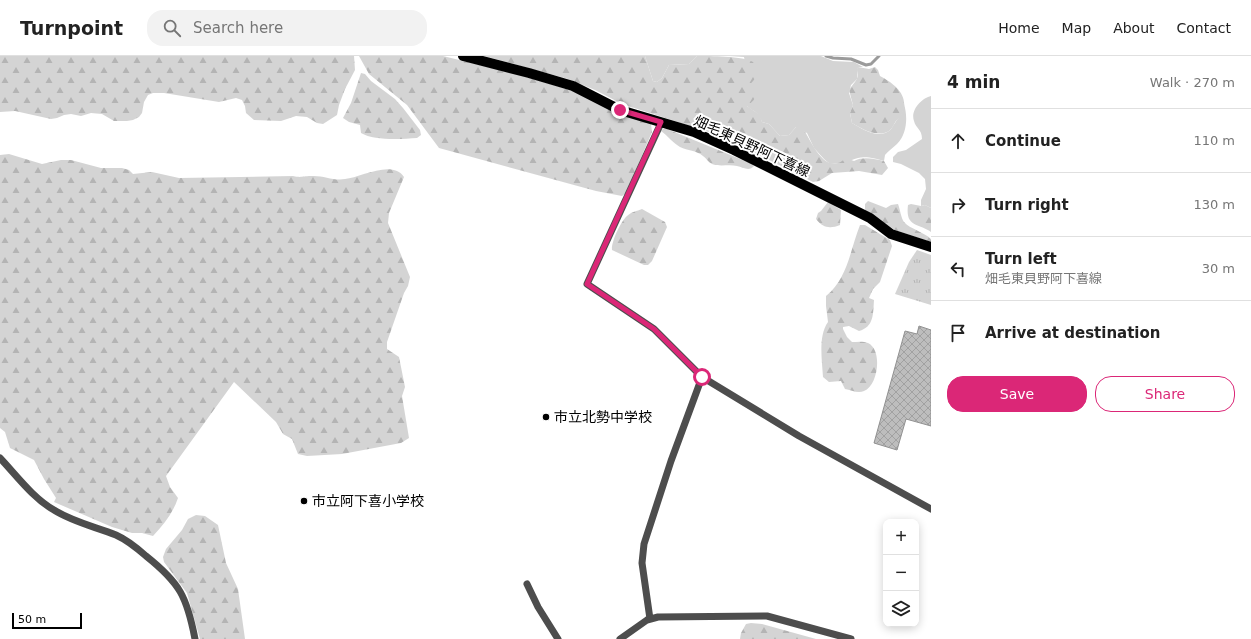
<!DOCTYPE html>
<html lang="en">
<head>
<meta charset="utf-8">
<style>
  :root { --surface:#fff; --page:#f2f2f2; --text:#222; --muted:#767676; --line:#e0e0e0; --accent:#db2777 }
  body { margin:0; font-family:"DejaVu Sans","Noto Sans JP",sans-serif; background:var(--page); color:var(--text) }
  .controls { position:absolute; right:12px; bottom:12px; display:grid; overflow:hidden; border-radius:8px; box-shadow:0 2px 10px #0003 }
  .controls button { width:36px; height:36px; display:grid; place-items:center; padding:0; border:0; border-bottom:1px solid var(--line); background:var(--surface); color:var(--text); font:20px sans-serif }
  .scale { position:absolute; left:12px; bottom:10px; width:70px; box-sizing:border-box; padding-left:4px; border:2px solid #000; border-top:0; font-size:11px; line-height:14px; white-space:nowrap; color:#000; -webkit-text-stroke:3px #fff; paint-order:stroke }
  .stop { position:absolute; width:12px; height:12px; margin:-9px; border:3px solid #db2777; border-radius:50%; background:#fff }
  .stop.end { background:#db2777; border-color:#fff; box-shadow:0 1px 4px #0008 }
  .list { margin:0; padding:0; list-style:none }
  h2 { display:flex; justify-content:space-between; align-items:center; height:52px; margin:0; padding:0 16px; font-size:17px }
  h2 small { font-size:13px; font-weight:400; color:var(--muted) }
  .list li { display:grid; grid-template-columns:26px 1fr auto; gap:12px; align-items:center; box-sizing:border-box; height:64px; padding:0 16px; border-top:1px solid var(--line) }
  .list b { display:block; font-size:15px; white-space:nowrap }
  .list p { margin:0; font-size:13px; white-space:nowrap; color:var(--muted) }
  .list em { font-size:13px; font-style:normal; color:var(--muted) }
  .actions { display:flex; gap:8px; padding:12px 16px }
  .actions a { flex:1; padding:9px 0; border:1px solid var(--accent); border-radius:16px; text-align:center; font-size:14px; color:var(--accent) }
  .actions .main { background:var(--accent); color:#fff }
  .icon { flex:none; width:22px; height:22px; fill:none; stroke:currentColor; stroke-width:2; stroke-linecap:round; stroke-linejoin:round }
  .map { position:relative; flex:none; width:931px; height:583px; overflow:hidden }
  header { display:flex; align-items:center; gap:24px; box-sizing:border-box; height:56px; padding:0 20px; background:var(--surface); border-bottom:1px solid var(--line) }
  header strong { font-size:19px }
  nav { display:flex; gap:22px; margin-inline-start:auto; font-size:14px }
  .search { width:280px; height:36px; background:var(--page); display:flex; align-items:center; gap:10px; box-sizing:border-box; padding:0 14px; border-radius:16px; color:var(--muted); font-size:15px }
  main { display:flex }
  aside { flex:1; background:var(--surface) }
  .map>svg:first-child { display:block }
  .green { fill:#d4d4d4 }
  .forest { fill:url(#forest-firs) }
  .park { fill:url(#park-tufts) }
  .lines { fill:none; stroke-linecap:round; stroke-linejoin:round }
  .stream { stroke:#9b9b9b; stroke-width:3 }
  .building { fill:url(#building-cross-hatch); stroke:#919191 }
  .minor { stroke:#4d4d4d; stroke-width:7 }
  .major { stroke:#000; stroke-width:10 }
  .route { stroke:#db2777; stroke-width:5 }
  .poi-dot { fill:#000; stroke:#fff; stroke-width:1.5 }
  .labels { text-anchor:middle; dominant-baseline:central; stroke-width:4; stroke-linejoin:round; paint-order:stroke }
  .street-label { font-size:14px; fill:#000; stroke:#fff }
  .poi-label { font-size:14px; fill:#000; stroke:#fff; text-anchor:start }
</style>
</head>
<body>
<header>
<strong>Turnpoint</strong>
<div class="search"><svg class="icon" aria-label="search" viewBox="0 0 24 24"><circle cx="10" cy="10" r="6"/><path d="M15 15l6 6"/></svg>Search here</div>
<nav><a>Home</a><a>Map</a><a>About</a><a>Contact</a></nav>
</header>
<main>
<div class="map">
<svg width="931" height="583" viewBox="0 0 931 583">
  <defs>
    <pattern id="forest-firs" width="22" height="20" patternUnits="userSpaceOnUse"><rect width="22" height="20" fill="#d4d4d4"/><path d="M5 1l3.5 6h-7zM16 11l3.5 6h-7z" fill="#b4b4b4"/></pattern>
    <pattern id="park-tufts" width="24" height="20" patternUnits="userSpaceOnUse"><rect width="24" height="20" fill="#d4d4d4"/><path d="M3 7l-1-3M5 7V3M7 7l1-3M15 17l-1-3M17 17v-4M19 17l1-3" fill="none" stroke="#b4b4b4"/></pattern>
    <pattern id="building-cross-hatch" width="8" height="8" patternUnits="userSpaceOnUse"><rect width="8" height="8" fill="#bdbdbd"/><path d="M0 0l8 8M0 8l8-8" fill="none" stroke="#a1a1a1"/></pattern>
  </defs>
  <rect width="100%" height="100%" fill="#fff"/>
  <path class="green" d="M645 0H697L689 8 669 9 662 22 657 26 653 25Z
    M728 0H821L833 5 854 6 863 11H858L857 23 851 29 849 37 853 49 850 57 852 67C862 73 878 83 889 75 892 73 893 69 895 67 901 58 902 60 904 48 908 61 907 78 897 88 893 92 888 95 885 99L884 105C877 103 866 100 858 102 849 105 840 108 830 108L824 103 814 92 807 77 796 71 789 79 780 80 769 68 762 66C758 55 755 57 747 50L749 28 744 1Z
    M931 40V152L925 149 921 150V144L926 133 925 123 919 117 901 108 893 106V101L898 96 906 94 922 83C922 73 916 73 914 65 910 54 922 42 931 40Z"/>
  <path class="forest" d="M0 0H354L355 14 345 33 339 49 337 59 323 68 317 67 307 61 296 60 281 65 254 64 246 57 245 50 242 44 236 42 219 46 164 37H153L148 39 144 46 142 57 139 61 133 64 127 65H114L102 58 91 57 81 60 71 58 64 59 57 62 51 63 15 55 0 56Z
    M359 0H443L520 19 573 35 651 68 652 76 626 137 622 140 596 135 439 92 407 49 369 18Z
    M484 0H645L653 25 657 26 662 22 669 9 689 8 697 0C709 0 744 0 753 6 755 9 755 11 756 15 757 20 754 25 750 28L758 32C757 41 754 45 747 50L760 59 762 66 769 68 780 80 789 79 796 71H802C809 80 821 113 838 107 840 107 843 104 846 102L854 105C863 100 875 103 884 105L888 112 882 119 859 115 832 117 819 125 813 126 743 91C735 79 734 75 718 79L622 48 595 34 568 23Z
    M858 11 869 13 875 11 878 14 880 20C895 28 910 40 902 58 901 61 898 63 896 65 894 68 892 73 889 75 877 82 862 73 852 67L850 57 853 49 849 34C854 26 860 23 857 14Z
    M361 17 365 18 371 25 395 43 403 52 420 74 421 79 417 82C402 83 374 85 361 77L360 69 349 66 343 62 351 47Z
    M663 73H667L750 107 754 110C749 116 743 111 737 110 729 108 720 111 712 108 708 106 706 102 703 100 696 94 688 95 680 91 673 87 668 80 661 75Z
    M9 98 42 108 61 104H71L101 112H122L129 114 133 118 152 116 179 122 293 120C302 122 302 120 311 120 323 119 333 125 345 123 360 122 392 103 404 121L389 157 388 167 410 221 408 230 404 237 387 286V293L399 301 405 331 402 340 409 382 401 387 342 398 307 400 298 398 292 383 283 378 276 366 234 326 166 420 170 431 178 442C173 457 164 468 153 480L142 477H132L112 471 54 446 56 442 44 423 34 404 10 392 5 376 0 372V99Z
    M868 145 886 152 891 149 898 148C900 153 901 162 904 166 910 173 924 176 931 183V186L895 174 865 155V148Z
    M828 146 841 154 840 169C830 173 823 172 816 163L818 157 821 155Z
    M911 148 921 150 925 149 931 152V176C919 167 905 172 908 149Z
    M642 153 665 166 667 171 652 205 648 209H644L612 194C611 186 621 165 627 160 631 156 637 155 642 153Z
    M860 169H865L890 184 892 190 880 226 873 233 869 242 874 244C873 258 874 271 859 275L849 270 843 271V273L847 281 852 286C857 286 863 285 868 287 883 294 878 330 864 335 858 338 851 334 845 333L841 325 829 326 823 321C822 304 818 280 828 266L826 250V240C848 222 850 194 860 169Z
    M196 459 205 460 218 469 226 507 238 533 245 583H200L187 537 164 506 163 501 166 493 182 474 188 463Z
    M751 567 762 568 816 583H740L741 577 746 568Z"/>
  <path class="park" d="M917 194 931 199V249L895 238 909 206Z"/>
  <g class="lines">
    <path class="stream" d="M826 0 833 2 851 3 866 9 871 8 879 0"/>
  </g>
  <path class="building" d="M919 270 931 274V370L906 363 897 394 874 387 905 275 917 278Z"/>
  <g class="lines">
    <path class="minor" d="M661 67 587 228 654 273 702 321 799 380 931 453
      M0 402C17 420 33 442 54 454 73 466 96 471 116 479 127 484 137 492 146 500 180 527 187 541 195 583
      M527 528 538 551 558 583
      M650 563 642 507 644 488 671 405 702 321
      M620 583 647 564 658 561 767 560 851 583"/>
    <path class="major" d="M463 0 529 17 573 30 620 54 694 76 734 94 870 162 891 178 931 191"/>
  </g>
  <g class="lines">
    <path class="route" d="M620 54 661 66 587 228 654 273 702 321"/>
  </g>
  <g class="poi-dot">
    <circle cx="546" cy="361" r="4"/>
    <circle cx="304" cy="445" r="4"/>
  </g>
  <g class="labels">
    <g class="street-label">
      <text transform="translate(752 90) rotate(25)">畑毛東貝野阿下喜線</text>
    </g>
    <g class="poi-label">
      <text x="554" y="361">市立北勢中学校</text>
      <text x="312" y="445">市立阿下喜小学校</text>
    </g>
  </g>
</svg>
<div class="controls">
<button>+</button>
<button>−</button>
<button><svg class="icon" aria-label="layers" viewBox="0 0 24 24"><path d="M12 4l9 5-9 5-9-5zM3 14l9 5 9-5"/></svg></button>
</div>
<div class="scale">50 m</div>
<div class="stop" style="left:702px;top:321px"></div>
<div class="stop end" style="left:620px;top:54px"></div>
</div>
<aside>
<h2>4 min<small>Walk · 270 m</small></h2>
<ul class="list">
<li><svg class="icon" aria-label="ahead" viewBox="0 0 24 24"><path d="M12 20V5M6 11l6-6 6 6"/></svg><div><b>Continue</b></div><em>110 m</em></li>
<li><svg class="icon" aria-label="right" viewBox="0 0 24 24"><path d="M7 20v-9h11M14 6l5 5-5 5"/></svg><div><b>Turn right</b></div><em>130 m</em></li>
<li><svg class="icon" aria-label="left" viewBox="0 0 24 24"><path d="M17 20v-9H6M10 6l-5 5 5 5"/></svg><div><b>Turn left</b><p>畑毛東貝野阿下喜線</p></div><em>30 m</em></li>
<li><svg class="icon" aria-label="arrive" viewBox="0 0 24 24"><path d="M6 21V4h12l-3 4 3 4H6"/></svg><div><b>Arrive at destination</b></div></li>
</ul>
<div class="actions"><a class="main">Save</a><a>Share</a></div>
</aside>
</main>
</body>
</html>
